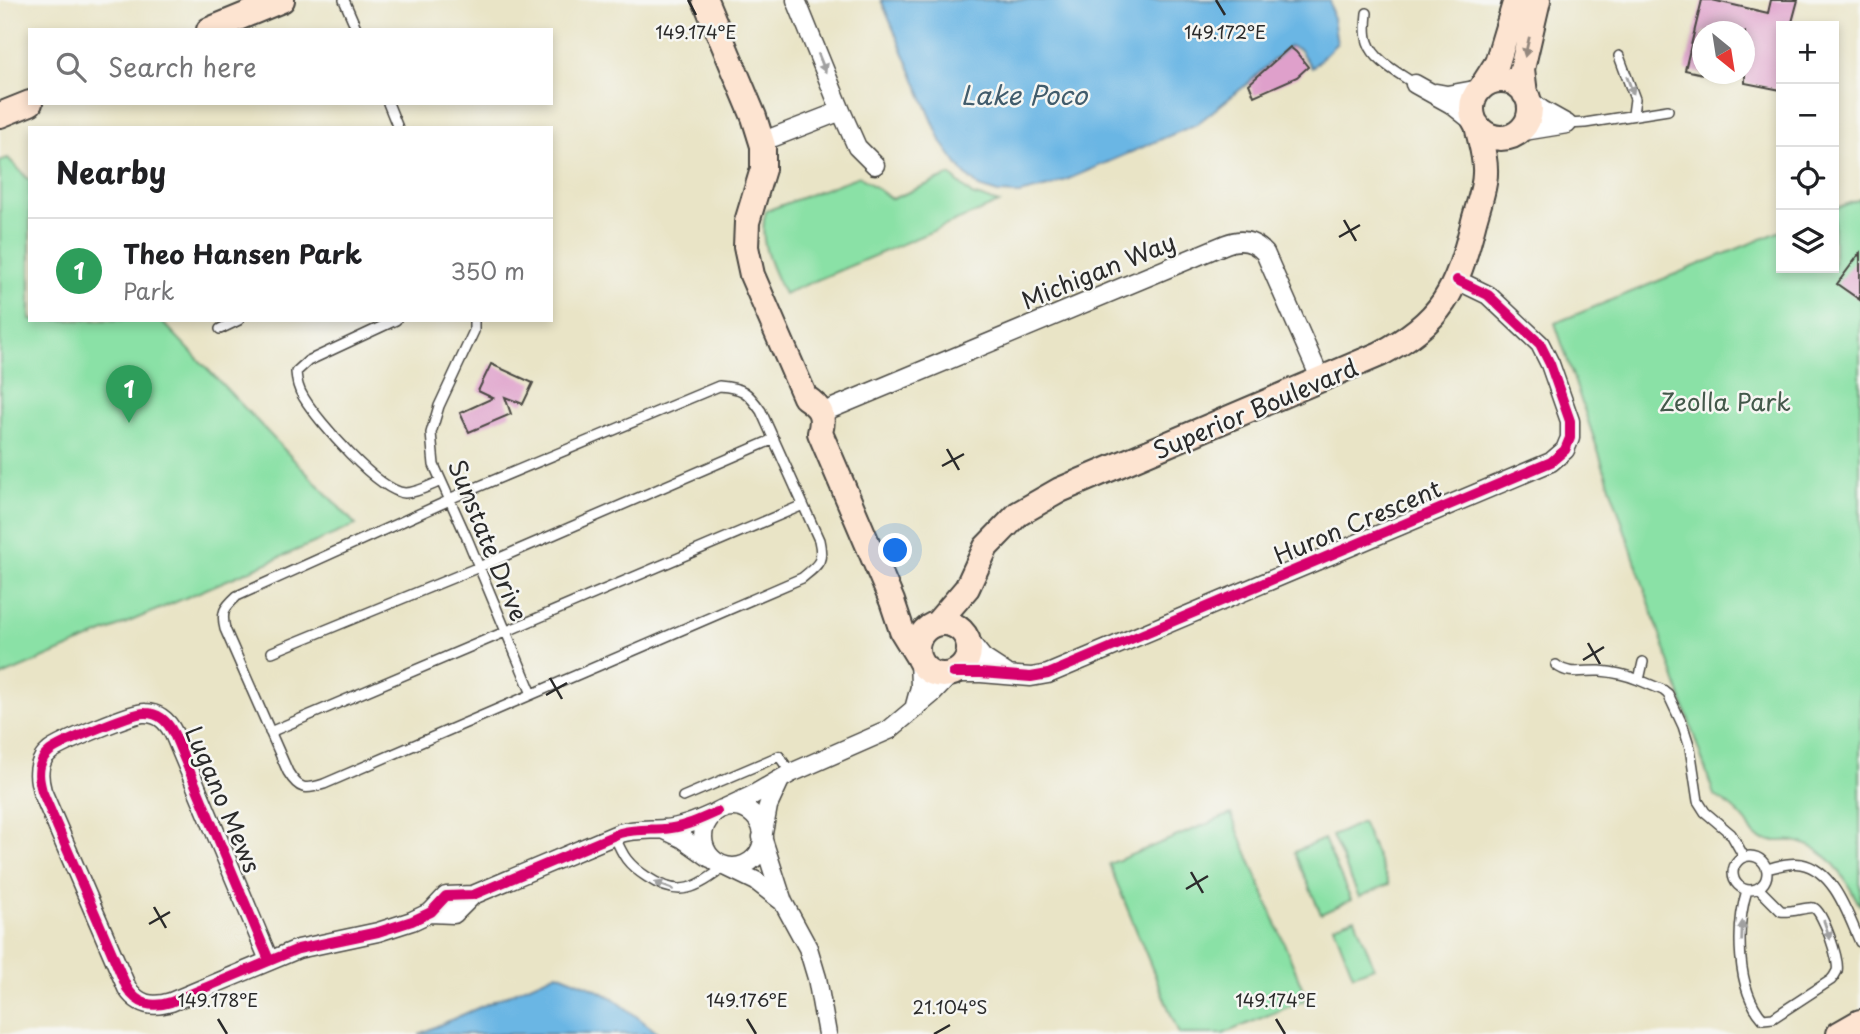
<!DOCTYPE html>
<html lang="en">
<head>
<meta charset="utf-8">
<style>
  :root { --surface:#fff; --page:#f6f6f6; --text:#202124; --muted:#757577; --line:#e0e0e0; --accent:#7c3aed }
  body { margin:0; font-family:"Playpen Sans",sans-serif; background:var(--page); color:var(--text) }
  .controls { position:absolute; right:21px; top:21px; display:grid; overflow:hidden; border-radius:0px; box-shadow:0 4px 10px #0003 }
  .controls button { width:63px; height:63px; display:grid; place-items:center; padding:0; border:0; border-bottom:2px solid var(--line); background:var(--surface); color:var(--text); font:35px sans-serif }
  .compass { position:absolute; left:1692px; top:21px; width:63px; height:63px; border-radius:50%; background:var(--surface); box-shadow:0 4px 10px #0003; rotate:150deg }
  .you { position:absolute; left:896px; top:551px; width:24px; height:24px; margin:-18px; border:5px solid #fff; border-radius:50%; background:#1a73e8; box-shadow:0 0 0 10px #1a73e833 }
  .badge { display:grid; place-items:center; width:46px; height:46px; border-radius:50%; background:var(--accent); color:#fff; font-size:23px; font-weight:700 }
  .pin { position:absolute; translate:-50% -58px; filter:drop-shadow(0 2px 4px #0008) }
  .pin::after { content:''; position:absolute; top:37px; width:24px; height:21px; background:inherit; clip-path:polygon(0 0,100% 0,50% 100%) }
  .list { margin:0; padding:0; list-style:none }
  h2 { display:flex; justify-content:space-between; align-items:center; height:91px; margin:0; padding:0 28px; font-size:30px }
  h2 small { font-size:23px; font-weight:400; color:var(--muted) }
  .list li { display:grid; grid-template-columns:46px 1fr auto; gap:21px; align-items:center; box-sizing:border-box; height:105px; padding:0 28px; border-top:2px solid var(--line) }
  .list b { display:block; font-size:26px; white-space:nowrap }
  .list p { margin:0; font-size:23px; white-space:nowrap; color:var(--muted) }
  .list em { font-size:23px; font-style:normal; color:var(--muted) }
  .icon { flex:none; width:38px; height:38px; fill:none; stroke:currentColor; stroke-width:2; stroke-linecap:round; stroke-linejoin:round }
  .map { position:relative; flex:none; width:1860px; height:1034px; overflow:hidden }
  .search { position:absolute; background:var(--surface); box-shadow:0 4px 10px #0003; left:28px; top:28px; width:525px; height:77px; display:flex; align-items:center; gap:18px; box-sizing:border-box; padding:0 24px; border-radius:0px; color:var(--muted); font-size:26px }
  .panel { position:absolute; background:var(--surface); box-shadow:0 4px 10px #0003; left:28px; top:126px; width:525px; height:196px; border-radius:0px }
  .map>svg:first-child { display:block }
  .green { fill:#8ae1a6; stroke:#5a8668; stroke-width:2 }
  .water { fill:#6bb6e4; stroke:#4b7088; stroke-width:2 }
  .building { fill:#dfa0cb }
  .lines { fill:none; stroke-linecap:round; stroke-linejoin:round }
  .lane-casing { stroke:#484742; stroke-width:12 }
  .street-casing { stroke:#484742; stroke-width:21 }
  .secondary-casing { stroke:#484742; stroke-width:28 }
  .lane { stroke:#fff; stroke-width:9 }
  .street { stroke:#fff; stroke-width:18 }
  .secondary { stroke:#fde4d1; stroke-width:24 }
  .cycleway-casing { stroke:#f6f6f2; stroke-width:15 }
  .cycleway { stroke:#d6006c; stroke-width:10 }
  .oneway { fill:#94887e }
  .oneway2 { fill:#a0a0a0 }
  .ticks { fill:none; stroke:#2b2b2b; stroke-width:2.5 }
  .labels { text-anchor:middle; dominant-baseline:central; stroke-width:5; stroke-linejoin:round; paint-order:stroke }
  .street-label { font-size:24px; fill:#2b2b2b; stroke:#f6f6f2 }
  .park-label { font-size:24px; fill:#43584a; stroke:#f6f6f2 }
  .water-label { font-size:26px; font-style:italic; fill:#415c6c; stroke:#f6f6f2 }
  .ticks-label { font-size:18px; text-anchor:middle; fill:#2b2b2b; stroke:#f6f6f2; stroke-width:5; stroke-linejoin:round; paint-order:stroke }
</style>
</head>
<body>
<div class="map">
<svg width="1860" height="1034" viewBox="0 0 1860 1034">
  <rect width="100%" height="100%" fill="#f6f6f2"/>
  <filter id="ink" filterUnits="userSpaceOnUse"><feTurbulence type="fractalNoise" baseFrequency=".0143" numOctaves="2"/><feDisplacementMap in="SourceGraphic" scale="14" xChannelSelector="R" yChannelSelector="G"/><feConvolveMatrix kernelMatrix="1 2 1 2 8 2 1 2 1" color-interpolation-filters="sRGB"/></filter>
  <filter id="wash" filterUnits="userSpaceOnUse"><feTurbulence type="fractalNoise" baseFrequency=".00686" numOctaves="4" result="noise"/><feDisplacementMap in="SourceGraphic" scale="28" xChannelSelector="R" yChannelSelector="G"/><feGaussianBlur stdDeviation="1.57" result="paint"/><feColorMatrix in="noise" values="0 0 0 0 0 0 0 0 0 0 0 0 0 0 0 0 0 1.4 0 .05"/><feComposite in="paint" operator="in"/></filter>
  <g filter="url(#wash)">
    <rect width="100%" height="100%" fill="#e9e4c6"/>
    <path class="green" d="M8 158 30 181V320H161L356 525 0 677V161Z
      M950 175 972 195 999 203 784 294C772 268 757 241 766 211L859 176 892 199Z
      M1860 199V906C1844 876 1829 847 1793 841 1782 840 1770 843 1760 839 1753 837 1751 829 1747 823 1738 811 1727 803 1714 795L1555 323 1781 231V268H1834V209Z
      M1231 814 1307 999 1223 1034H1179L1109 864Z
      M1362 822 1389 884 1359 897 1332 836Z
      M1324 839 1351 900 1321 914 1294 852Z
      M1355 918 1374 967 1353 975 1334 926Z"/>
    <path class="water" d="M881 0H1330L1337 43 1312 68 1299 49 1289 46 1247 84 1197 124 1052 186 1019 194 998 193 979 187 963 172 942 143Z
      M557 973 589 986 613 998 659 1034H419Z"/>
    <g id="blocks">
      <path class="building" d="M1702 0H1712L1768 13 1771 0H1798L1791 26H1781V90L1745 83V32H1703V74L1685 70Z
        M1290 47 1296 52 1308 67 1297 77 1254 96 1249 84Z
        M1860 253V300L1837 284Z
        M491 364 533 383 523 404 505 397 511 414 469 432 460 413 493 398 478 391Z"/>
    </g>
  </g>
  <g filter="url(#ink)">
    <use href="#blocks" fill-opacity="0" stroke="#484742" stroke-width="2"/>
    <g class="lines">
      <g class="lane-casing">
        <path id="lane" d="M344 0 357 30
          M1367 13C1366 22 1365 33 1368 42 1374 61 1399 73 1415 84
          M1619 56 1635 99 1633 114
          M388 103 398 128
          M1567 124 1585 123 1668 110
          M396 320 308 361 296 372C297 382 298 389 304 398 318 421 378 491 405 493 417 493 431 485 441 481
          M474 320V331L439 406 431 433 434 465 467 538 532 694
          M220 329 239 320
          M449 499 719 386C743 388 747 391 761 411L819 540C824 562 819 564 802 578L324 784C305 790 299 790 288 772L225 629C221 612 224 608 237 596L450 500
          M272 652 479 567 774 439
          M1556 665C1569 676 1584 670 1600 671 1613 672 1627 675 1639 680L1643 662
          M1639 680 1663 690 1668 694 1683 726 1690 748 1698 801 1705 812 1731 834 1744 857
          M270 732 803 505
          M683 797 779 756 791 773
          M614 835C623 856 627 864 647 877 680 899 696 888 726 866
          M1733 873a17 17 0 1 1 34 0a17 17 0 1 1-34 0Z
          M1767 869C1778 866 1790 862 1801 864 1834 870 1848 915 1860 942
          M1747 890C1736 926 1736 989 1763 1019L1773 1018 1831 980C1833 978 1836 973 1837 971 1840 961 1823 912 1814 908 1808 906 1791 913 1781 911L1758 888"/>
      </g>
      <g class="street-casing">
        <path id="street" d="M1415 84 1451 104 1475 123
          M1436 93 1447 95 1480 89
          M1528 99 1542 110 1567 124
          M841 111 857 147 875 165
          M1518 132 1567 124
          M761 140 774 137 841 111 796 0
          M821 413 1226 244C1241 238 1254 241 1265 253L1321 380
          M968 639 983 658 1006 673
          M953 673H981L1031 677 1048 674 1551 462 1565 450 1570 438V421L1550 364 1540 344 1488 295 1457 280
          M914 709 920 687 919 659
          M703 837a30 30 0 1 1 60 0a30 30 0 1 1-60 0Z
          M723 809 751 796 791 773 889 730 933 693 951 674
          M663 829 682 838 710 858
          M763 833 768 806 780 780
          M762 837 783 902 808 948 817 978 827 1034
          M727 867 756 881 783 902
          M430 913 454 914 473 895
          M269 960 174 734C168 722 160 713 145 713 134 712 60 743 50 751 48 753 44 756 43 759 37 769 39 780 42 791L127 988C138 1005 152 1008 171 1002L298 949 378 932 412 921 431 912 446 896 473 895 620 833C635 829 649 830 664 829 683 828 701 819 717 812"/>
      </g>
      <g class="secondary-casing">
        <path id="secondary" d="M705 0 754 117 763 146V169L747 222 746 247 752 275 805 397C820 407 825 414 820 433L892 601 902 631 918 657
          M209 30 282 0
          M1472 109a29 29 0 1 1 58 0a29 29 0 1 1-58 0Z
          M1481 88 1497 63 1516 0
          M1525 94 1522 69 1538 0
          M0 115 30 103
          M917 649a26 26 0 1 1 52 0a26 26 0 1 1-52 0Z
          M937 623 967 588 986 547 1018 514 1060 490 1380 354C1443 321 1456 291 1473 225 1477 208 1485 190 1485 173 1486 157 1480 141 1477 125
          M1839 1034 1860 1022"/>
      </g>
      <use href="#lane" class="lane"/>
      <use href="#street" class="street"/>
      <use href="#secondary" class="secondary"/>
      <g class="cycleway-casing">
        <path id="cycleway" d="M953 673H981L1031 677 1048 674 1551 462 1565 450 1570 438V421L1550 364 1540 344 1488 295 1457 280
          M269 960 174 734C168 722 160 713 145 713 134 712 60 743 50 751 48 753 44 756 43 759 37 769 39 780 42 791L127 988C138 1005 152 1008 171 1002L298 949 378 932 412 921 431 912 446 896 473 895 620 833C635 829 649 830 664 829 683 828 701 819 717 812"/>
      </g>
      <use href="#cycleway" class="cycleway"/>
    </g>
    <defs><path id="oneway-solid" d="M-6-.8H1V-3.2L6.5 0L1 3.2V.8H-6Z" transform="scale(1.75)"/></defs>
    <use class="oneway" href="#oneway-solid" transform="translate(1527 47) rotate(103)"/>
    <g class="oneway2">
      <use href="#oneway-solid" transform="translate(822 63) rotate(68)"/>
      <use href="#oneway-solid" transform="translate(1630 85) rotate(69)"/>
      <use href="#oneway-solid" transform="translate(664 886) rotate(-160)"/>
      <use href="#oneway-solid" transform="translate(1827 930) rotate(71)"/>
      <use href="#oneway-solid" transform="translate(1742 931) rotate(-88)"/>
    </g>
  </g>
  <path class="ticks" d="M688 0 696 15M1216 0 1225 15M1344 220 1356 241M1339 237 1360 225M947 449 959 470M942 466 964 454M1588 643 1600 664M1583 660 1604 647M550 678 562 699M546 695 567 683M1191 872 1203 893M1186 889 1208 876M154 907 166 928M149 924 170 912M218 1019 227 1034M747 1019 756 1034M1276 1019 1285 1034M934 1034 950 1025"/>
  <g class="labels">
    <g class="street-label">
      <text transform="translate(1098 270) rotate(-22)">Michigan Way</text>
      <text transform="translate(1255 408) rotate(-23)">Superior Boulevard</text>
      <text transform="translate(1357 521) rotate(-23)">Huron Crescent</text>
      <text transform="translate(489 540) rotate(68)">Sunstate Drive</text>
      <text transform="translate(224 799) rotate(67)">Lugano Mews</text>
    </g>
    <g class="park-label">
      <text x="1725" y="401">Zeolla Park</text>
    </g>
    <g class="water-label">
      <text x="1024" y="94">Lake Poco</text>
    </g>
  </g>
  <g class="ticks-label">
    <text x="696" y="39">149.174°E</text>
    <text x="1225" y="39">149.172°E</text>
    <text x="218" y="1007">149.178°E</text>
    <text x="747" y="1007">149.176°E</text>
    <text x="1276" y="1007">149.174°E</text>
    <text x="950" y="1014">21.104°S</text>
  </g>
</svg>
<div class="controls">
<button>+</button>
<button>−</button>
<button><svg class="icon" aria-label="locate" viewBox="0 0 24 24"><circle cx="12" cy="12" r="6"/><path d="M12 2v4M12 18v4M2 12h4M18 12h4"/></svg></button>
<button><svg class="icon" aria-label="layers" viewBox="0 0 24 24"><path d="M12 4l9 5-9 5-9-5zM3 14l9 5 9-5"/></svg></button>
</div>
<svg class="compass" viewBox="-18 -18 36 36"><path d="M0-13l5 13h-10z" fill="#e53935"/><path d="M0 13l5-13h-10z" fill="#757577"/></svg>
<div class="you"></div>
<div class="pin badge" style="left:129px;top:423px;background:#2e9e5b">1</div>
<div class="search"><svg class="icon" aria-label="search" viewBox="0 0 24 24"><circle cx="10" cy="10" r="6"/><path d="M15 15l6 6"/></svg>Search here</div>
<section class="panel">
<h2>Nearby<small></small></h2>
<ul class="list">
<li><span class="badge" style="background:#2e9e5b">1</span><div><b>Theo Hansen Park</b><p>Park</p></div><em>350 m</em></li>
</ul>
</section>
</div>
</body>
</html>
